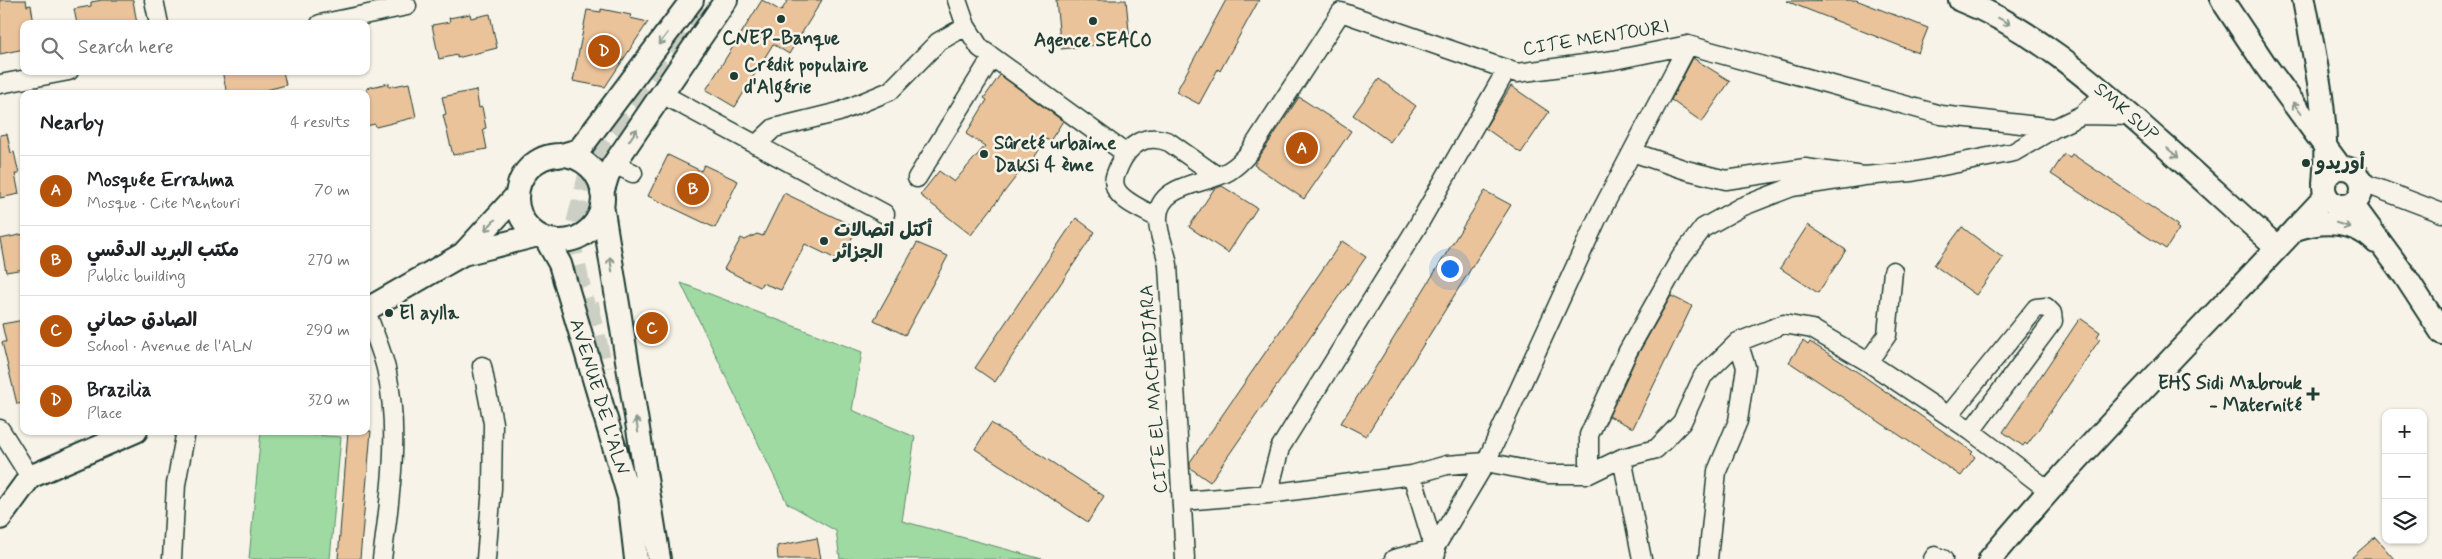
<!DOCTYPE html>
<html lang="en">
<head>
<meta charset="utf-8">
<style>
  :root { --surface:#fff; --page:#f6f6f6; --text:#202124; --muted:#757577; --line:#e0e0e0; --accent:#b45309 }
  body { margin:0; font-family:Mynerve,"Playpen Sans Arabic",sans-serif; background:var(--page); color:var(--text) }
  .controls { position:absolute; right:15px; bottom:15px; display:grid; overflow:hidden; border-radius:10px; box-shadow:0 1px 4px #0004 }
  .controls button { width:45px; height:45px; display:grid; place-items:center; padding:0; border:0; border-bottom:1px solid var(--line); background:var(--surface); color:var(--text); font:25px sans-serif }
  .you { position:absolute; left:1449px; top:268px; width:18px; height:18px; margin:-12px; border:4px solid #fff; border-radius:50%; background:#1a73e8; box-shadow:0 0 0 8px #1a73e833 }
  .badge { display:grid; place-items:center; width:32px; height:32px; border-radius:50%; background:var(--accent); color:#fff; font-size:16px; font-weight:700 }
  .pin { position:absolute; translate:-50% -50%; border:2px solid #fff; box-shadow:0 1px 5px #0006 }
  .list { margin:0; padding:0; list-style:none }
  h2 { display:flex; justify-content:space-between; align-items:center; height:65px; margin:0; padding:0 20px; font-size:21px }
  h2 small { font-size:16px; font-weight:400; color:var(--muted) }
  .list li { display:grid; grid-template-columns:32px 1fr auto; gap:15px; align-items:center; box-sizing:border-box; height:70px; padding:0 20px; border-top:1px solid var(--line) }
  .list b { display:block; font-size:19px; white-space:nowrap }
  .list p { margin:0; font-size:16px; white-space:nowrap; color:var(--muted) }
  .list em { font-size:16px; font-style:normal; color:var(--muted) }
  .icon { flex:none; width:28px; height:28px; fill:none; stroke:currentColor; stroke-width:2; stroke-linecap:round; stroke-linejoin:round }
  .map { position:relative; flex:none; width:2442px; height:559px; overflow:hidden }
  .search { position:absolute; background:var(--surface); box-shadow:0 1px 4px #0004; left:20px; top:20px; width:350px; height:55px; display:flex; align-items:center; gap:12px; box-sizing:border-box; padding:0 18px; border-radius:10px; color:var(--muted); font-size:19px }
  .panel { position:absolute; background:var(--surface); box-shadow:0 1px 4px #0004; left:20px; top:90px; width:350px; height:345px; border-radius:10px }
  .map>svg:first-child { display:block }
  .green { fill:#9edaa2; stroke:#5e8c6b }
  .building { fill:#eac39b; stroke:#1f3d34 }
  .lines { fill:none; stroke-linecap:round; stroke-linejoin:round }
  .major-tunnel { stroke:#cccfc4; stroke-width:22; stroke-dasharray:22 11; stroke-linecap:butt }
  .minor-casing { stroke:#1f3d34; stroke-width:21 }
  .major-casing { stroke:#1f3d34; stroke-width:26 }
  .minor { stroke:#f7f3e8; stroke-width:18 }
  .major { stroke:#f7f3e8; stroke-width:22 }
  .oneway { stroke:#8b988e }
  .poi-dot { fill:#1f3d34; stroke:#f7f3e8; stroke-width:2 }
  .labels { text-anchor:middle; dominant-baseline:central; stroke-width:5; stroke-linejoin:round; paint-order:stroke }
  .poi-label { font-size:19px; font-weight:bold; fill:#1f3d34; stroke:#f7f3e8; text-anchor:start }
  .street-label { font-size:19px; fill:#1f3d34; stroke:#f7f3e8 }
</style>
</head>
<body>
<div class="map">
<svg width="2442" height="559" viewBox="0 0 2442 559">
  <rect width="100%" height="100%" fill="#f7f3e8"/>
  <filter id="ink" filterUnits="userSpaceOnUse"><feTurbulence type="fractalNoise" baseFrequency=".02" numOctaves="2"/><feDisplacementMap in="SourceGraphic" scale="10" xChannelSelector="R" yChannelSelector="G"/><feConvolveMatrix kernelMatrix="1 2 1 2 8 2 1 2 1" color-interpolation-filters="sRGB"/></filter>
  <g filter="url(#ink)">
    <path class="green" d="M681 283 862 352 852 410 915 437 902 521 1042 559H840L836 531 787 503Z
      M261 431 341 437 330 559H249Z"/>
    <path class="building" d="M0 0H26L27 6 31 5 34 24H24V49L0 54Z
      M102 0H133L137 24H77L74 9 91 6V2Z
      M762 0 781 11 788 0H822L789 54 773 44 735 107 706 90Z
      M1056 0H1126L1130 41 1061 49Z
      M1226 0H1259L1220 71 1218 69 1199 104 1176 92Z
      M1856 0 1928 28 1918 53 1786 1Z
      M601 9 631 15 630 18 648 22 605 87 573 81 587 10 601 12Z
      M470 14 471 18 490 14 497 48 457 58V55L439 59 432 25 450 22 449 18Z
      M1693 58 1730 81 1702 122 1671 100Z
      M222 71H283L286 85 251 94H227Z
      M1000 75 1063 121 1050 141 1046 139 1025 172 1022 169 971 235 920 195 939 171 954 182 985 146 966 134 987 100 984 98Z
      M1379 79 1416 106 1390 142 1353 115Z
      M389 83V87L409 83 416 117 376 127 375 124 366 126 367 88Z
      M1511 86 1549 112 1521 153 1485 128Z
      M476 90 479 108 482 107 486 128 483 129 487 149 453 155 443 115 446 114 442 97Z
      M1299 97 1351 131 1304 199 1254 165Z
      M7 134 11 153 14 152 19 174H15L19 194 0 198V135Z
      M2064 154 2070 157 2072 154 2178 225 2176 227 2179 229 2166 249 2051 174Z
      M668 155 701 171 704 165 738 181 715 228 648 196Z
      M1222 186 1257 208 1228 253 1189 227 1214 189Z
      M1485 191 1511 205 1366 436 1341 423Z
      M784 193 857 228 840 261 805 244 781 290 762 283 760 287 724 269 741 238 745 240 757 234 763 236Z
      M1076 218 1095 232 995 382 975 368Z
      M1808 225 1846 250 1818 293 1780 268Z
      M1962 227 2003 258 1976 295 1934 265Z
      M24 234V269L6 272 0 239Z
      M1342 241 1366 257 1210 482 1190 468V462Z
      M917 243 948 256 905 335 874 320Z
      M1671 296 1692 306 1633 428 1609 416 1637 356Z
      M2080 318 2100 332 2097 337 2100 339 2038 430 2027 445 2025 443 2023 446 2003 432Z
      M24 320V403L17 404 2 342H6L2 324Z
      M1803 341 1808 345 1810 342 1859 373 1973 452 1971 454 1975 457 1961 476 1789 362Z
      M991 423 1104 496 1088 522 975 449Z
      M348 431H371L360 559H338Z
      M2375 537 2394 559H2350Z
      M817 538 821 559H778L777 546Z"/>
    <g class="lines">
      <path class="major-tunnel" d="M588 304 602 369
        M587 320 571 248 590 172 709 0"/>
      <g class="minor-casing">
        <path id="minor" d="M154 0 159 24
          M957 0 966 26 980 48 1125 153
          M320 24 407 6
          M0 84 69 71
          M662 94 885 214
          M2082 115 2133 116
          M756 145 774 128 839 112 890 91 938 42 966 26
          M1632 152 1686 170 1726 180 1805 168 1864 176 1912 172 2014 152 2055 128
          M614 164 633 173
          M917 178 992 57
          M2361 182 2442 213
          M1158 218C1146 211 1122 202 1116 189 1112 180 1116 174 1119 166 1129 144 1145 133 1169 142L1217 176
          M366 311C373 331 383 352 387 373 400 434 390 498 382 559
          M1868 362 1887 335 1893 271
          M482 366 493 423 492 488 486 559
          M1949 415 2036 308 2046 307 2052 313 2053 321 1971 431
          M0 429 30 477
          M1622 458 1642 559
          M1589 474V435L1628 351 1681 257 1703 228 1741 207 1792 187 1864 176
          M1412 475 1436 554
          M1268 494 1280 448 1417 227 1507 69
          M1183 501 1268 494 1412 475 1447 465 1486 462 1547 474H1589L1622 458 1656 449 1682 422 1703 376 1738 342 1784 324 1812 329 1868 362 1971 431 2048 490
          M172 559 176 484 186 431
          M1185 559 1168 265C1166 250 1158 235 1158 220 1156 183 1206 185 1229 171 1237 166 1243 160 1249 153L1341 12 1517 73 1614 60 1688 45 1941 115 2055 128 2082 115 2105 94
          M1394 559 1434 549 1486 462 1597 219 1688 45
          M1708 559 1717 471 1738 421 1746 367 1738 342
          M1933 559 1935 556 1943 559"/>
      </g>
      <g class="major-casing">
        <path id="major" d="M1960 0C2037 30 2097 86 2158 140 2198 175 2237 212 2277 247
          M2222 0 2266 66 2341 168
          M2304 0C2315 60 2330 123 2324 184
          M517 198a43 43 0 1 1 86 0a43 43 0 1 1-86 0Z
          M558 156 579 150 692 0
          M2324 187a19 19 0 1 1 38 0a19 19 0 1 1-38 0Z
          M602 193 608 174 614 164 726 0
          M2352 204 2405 276 2442 333
          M602 205 659 559
          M2295 229C2323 220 2354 220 2376 242
          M546 239 560 264 629 497 636 559
          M463 254 517 195
          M366 310 463 254 538 235
          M0 518 30 477 136 431
          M1990 559C2096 433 2214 317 2326 196"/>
      </g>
      <use href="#minor" class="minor"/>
      <use href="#major" class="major"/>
    </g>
    <defs><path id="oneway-shaft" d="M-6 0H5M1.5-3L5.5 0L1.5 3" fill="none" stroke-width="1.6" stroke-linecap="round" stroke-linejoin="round" transform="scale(1.25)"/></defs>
    <g class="oneway">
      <use href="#oneway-shaft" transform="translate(2004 21) rotate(28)"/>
      <use href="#oneway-shaft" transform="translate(663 39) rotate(127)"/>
      <use href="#oneway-shaft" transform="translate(2297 108) rotate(-127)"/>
      <use href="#oneway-shaft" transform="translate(633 135) rotate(-56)"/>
      <use href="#oneway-shaft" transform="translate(2173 153) rotate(40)"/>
      <use href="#oneway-shaft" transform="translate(490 225) rotate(133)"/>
      <use href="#oneway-shaft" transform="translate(2343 225) rotate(17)"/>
      <use href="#oneway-shaft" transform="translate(611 264) rotate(-99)"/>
      <use href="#oneway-shaft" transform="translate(637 425) rotate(-99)"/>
    </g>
  </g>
  <g class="poi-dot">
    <circle cx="781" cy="19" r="5"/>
    <circle cx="1093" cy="21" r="5"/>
    <circle cx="734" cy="76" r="5"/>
    <circle cx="984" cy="154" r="5"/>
    <circle cx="2306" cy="163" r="5"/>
    <circle cx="824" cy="241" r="5"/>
    <circle cx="389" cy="313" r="5"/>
    <path d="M2310.5 386.5h5v5h5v5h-5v5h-5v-5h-5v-5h5z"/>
  </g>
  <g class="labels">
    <g class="poi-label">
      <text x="781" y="38" text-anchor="middle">CNEP-Banque</text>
      <text x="1093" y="40" text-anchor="middle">Agence SEACO</text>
      <text x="744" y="65">Crédit populaire<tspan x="744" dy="22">d'Algérie</tspan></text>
      <text x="994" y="143">Sûreté urbaine<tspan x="994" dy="22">Daksi 4 ème</tspan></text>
      <text x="2316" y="163">أوريدو</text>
      <text x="834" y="230">أكتل اتصالات<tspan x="834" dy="22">الجزائر</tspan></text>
      <text x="399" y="313">El aylla</text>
      <text x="2302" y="383" text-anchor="end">EHS Sidi Mabrouk<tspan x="2302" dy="22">- Maternité</tspan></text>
    </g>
    <g class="street-label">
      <text transform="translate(1596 38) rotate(-9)">CITE MENTOURI</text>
      <text transform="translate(2126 112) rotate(41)">SMK SUP</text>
      <text transform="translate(1154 389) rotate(-94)">CITE EL MACHEDJARA</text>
      <text transform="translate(599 397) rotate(73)">AVENUE DE L'ALN</text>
    </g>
  </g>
</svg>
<div class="controls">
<button>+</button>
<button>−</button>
<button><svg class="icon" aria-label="layers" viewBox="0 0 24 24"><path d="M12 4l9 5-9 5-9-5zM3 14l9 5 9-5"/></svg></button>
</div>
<div class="you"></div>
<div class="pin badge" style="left:1302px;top:148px">A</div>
<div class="pin badge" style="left:693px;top:189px">B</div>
<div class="pin badge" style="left:652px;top:328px">C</div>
<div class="pin badge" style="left:604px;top:51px">D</div>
<div class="search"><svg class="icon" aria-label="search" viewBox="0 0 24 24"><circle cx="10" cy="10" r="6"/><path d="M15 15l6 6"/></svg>Search here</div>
<section class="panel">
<h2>Nearby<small>4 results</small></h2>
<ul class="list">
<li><span class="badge">A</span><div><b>Mosquée Errahma</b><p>Mosque · Cite Mentouri</p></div><em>70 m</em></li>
<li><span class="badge">B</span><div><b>مكتب البريد الدقسي</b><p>Public building</p></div><em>270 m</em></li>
<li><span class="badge">C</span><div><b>الصادق حماني</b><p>School · Avenue de l'ALN</p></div><em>290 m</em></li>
<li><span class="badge">D</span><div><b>Brazilia</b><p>Place</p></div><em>320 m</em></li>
</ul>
</section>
</div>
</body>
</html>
